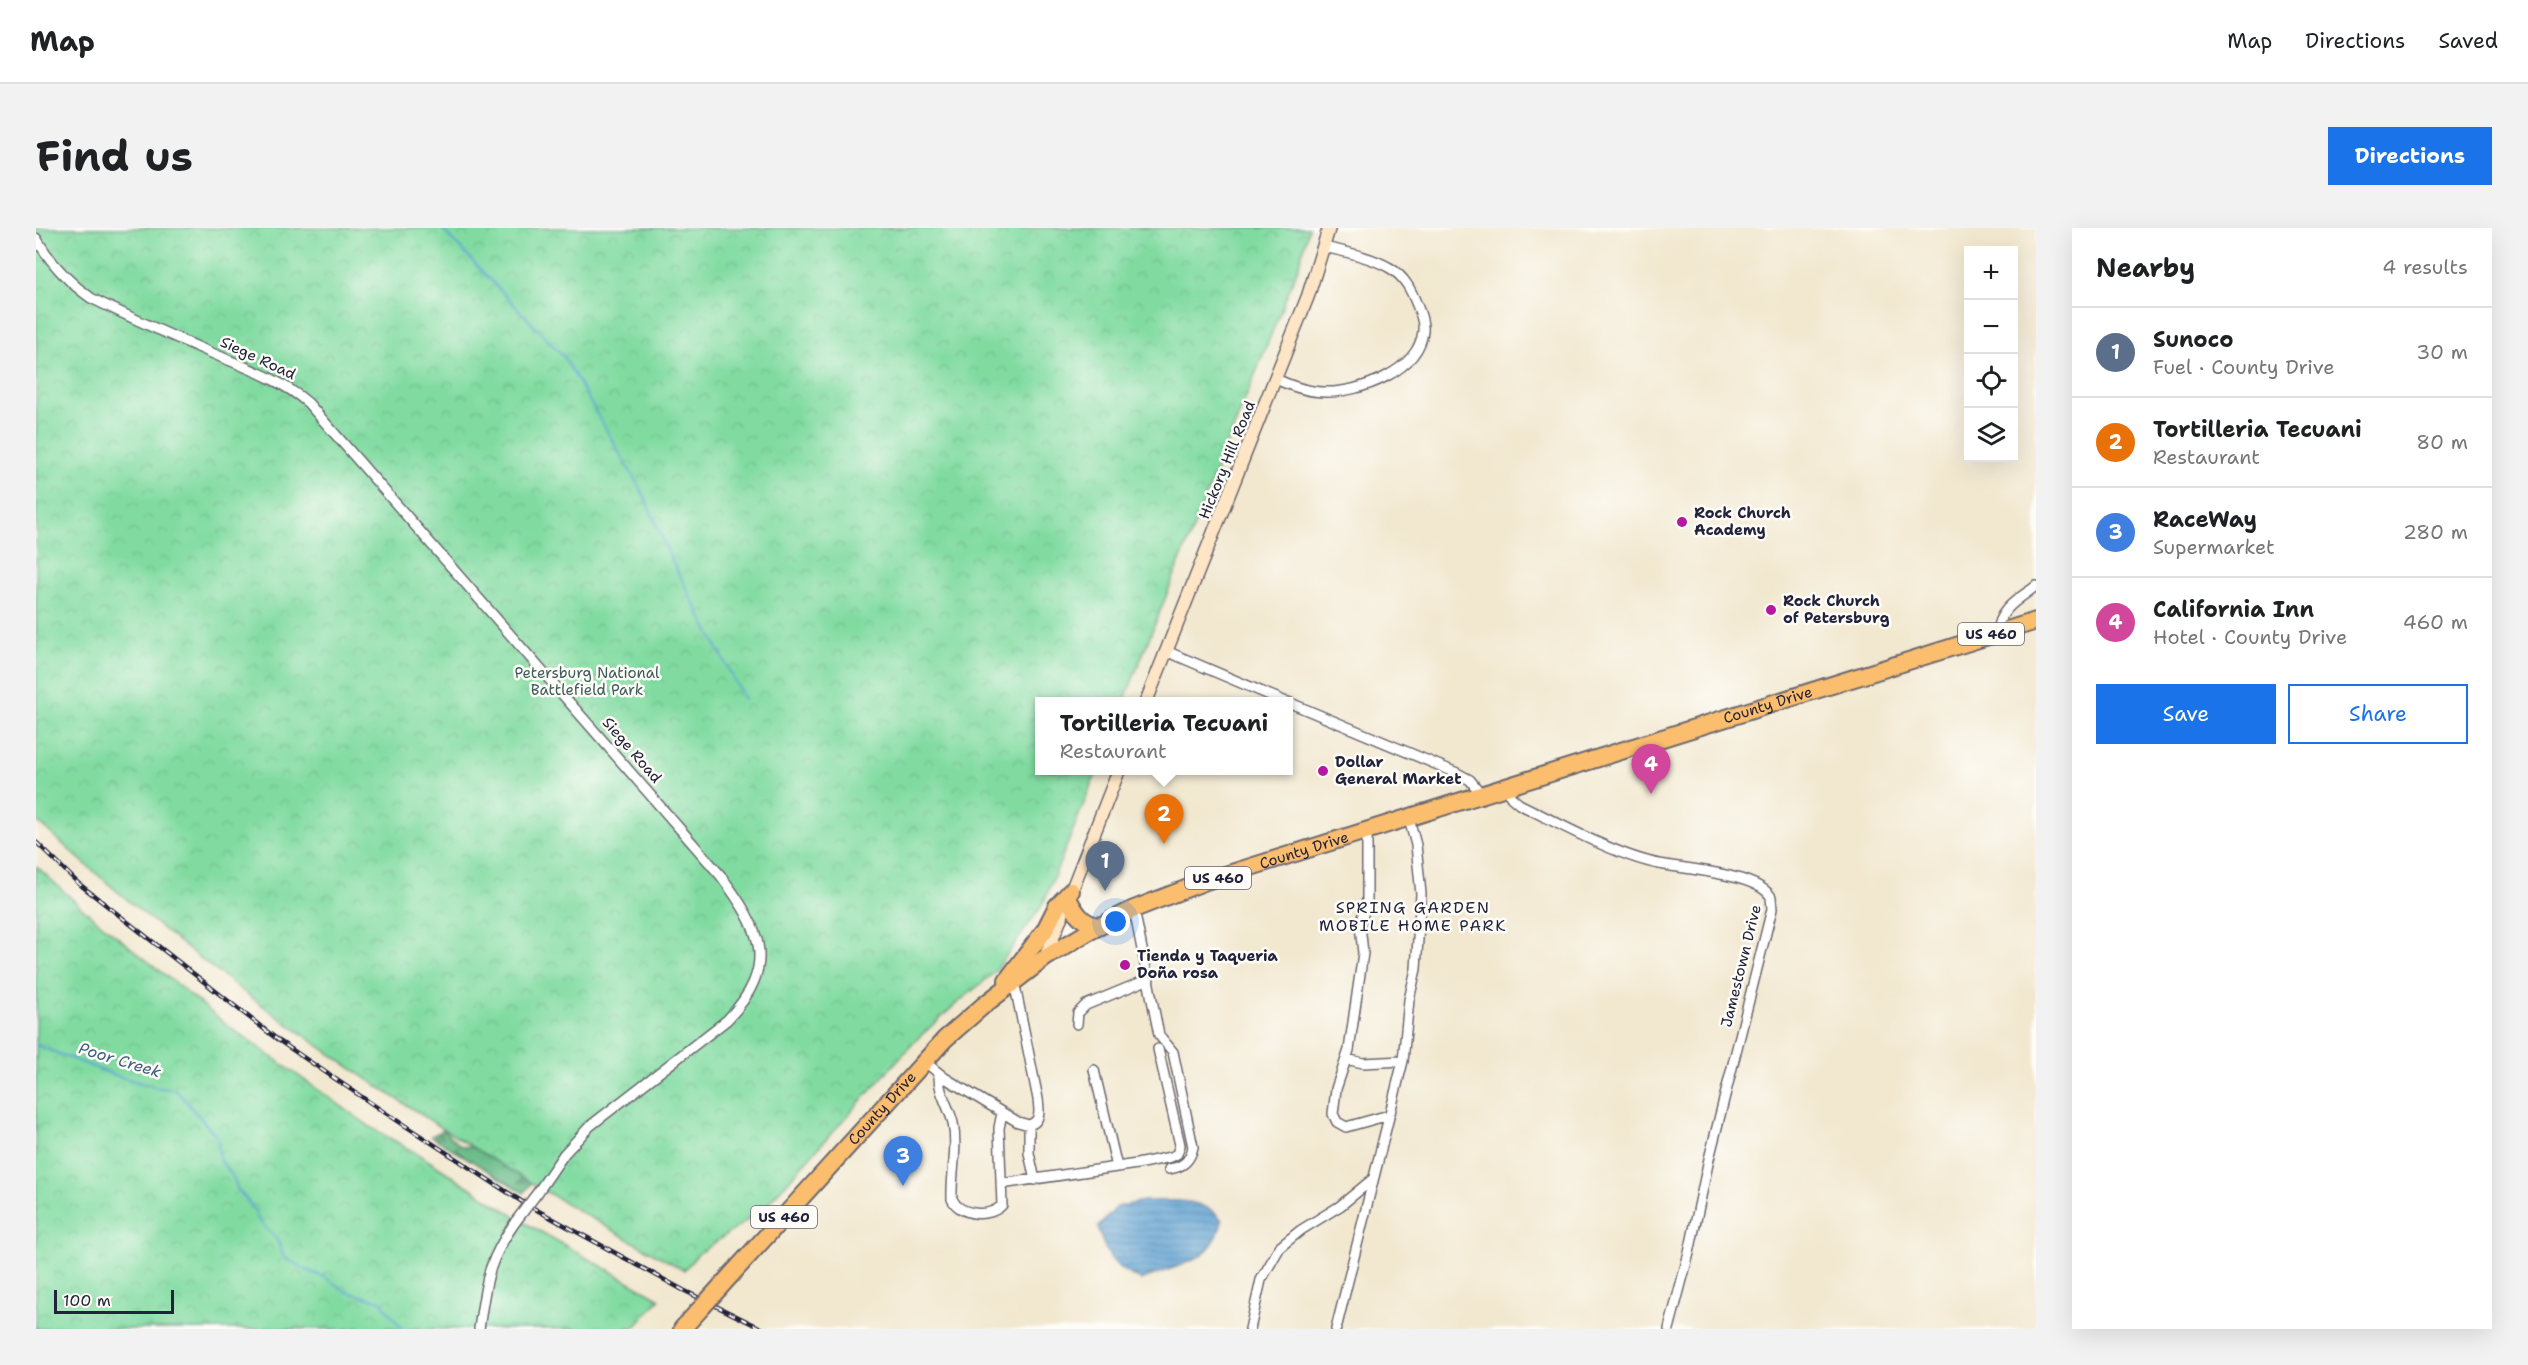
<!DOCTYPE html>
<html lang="en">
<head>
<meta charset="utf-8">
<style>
  :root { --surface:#fff; --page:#f2f2f2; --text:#202124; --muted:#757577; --line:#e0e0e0; --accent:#1a73e8 }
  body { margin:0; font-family:"Shantell Sans",sans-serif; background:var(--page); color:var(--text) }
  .controls { position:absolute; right:18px; top:18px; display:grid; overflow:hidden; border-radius:0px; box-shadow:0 6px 24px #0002 }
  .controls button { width:54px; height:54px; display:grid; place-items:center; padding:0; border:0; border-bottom:2px solid var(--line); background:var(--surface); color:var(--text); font:30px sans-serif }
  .scale { position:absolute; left:18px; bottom:15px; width:120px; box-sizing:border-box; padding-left:6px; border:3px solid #22223b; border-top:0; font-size:16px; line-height:21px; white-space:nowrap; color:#22223b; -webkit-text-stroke:4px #fdfcf7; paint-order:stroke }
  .you { position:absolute; left:1080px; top:694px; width:21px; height:21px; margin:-15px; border:4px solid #fff; border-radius:50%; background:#1a73e8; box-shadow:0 0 0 9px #1a73e833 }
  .badge { display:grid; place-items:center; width:39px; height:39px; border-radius:50%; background:var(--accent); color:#fff; font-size:20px; font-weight:700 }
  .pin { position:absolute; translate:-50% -50px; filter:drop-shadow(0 2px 3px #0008) }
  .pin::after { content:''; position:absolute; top:32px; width:21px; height:18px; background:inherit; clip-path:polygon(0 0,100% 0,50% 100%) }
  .popup { position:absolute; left:999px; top:469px; width:258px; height:78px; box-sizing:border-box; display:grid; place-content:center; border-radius:0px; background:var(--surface); filter:drop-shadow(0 2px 4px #0005); font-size:20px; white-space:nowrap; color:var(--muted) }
  .popup b { font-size:22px; color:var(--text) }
  .popup::after { content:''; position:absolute; left:50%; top:100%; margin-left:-12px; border:12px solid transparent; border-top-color:var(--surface) }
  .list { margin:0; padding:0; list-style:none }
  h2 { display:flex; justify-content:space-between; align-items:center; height:78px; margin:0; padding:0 24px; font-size:26px }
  h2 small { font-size:20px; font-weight:400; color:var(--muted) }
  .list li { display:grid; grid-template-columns:39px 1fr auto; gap:18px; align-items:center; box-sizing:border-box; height:90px; padding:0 24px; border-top:2px solid var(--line) }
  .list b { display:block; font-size:22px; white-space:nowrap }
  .list p { margin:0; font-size:20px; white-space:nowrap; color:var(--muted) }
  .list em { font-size:20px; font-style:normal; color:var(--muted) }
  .actions { display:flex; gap:12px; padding:18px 24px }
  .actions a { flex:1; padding:14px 0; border:2px solid var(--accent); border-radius:0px; text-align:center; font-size:21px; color:var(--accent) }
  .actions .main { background:var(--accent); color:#fff }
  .icon { flex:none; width:33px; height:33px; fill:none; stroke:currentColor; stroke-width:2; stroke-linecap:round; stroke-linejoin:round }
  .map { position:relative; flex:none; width:2000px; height:1101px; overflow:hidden; border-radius:0px }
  header { display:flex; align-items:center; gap:36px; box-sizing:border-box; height:84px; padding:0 30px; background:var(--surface); border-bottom:2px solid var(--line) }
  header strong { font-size:28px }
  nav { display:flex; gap:33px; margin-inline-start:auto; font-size:21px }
  .intro { display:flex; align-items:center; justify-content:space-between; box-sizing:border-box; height:144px; padding:0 36px }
  h1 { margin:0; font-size:42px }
  .button { padding:15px 27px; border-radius:0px; background:var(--accent); color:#fff; font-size:21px; font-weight:700 }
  main { display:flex; gap:36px; padding:0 36px }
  aside { flex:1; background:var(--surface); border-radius:0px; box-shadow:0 6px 24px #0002 }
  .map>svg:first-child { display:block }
  .forest { fill:url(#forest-firs); stroke:#456e61; stroke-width:1.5 }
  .park { fill:url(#park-crowns); stroke:#527e6e; stroke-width:1.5 }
  .water { fill:url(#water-rules); stroke:#406186; stroke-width:1.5 }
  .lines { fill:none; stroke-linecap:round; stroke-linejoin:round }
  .stream { stroke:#5da0d1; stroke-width:2 }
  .street-casing { stroke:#6b676f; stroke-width:12 }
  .secondary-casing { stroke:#6b676f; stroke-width:15 }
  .highway-casing { stroke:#6b676f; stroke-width:20 }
  .street { stroke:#fff; stroke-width:9 }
  .secondary { stroke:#fde5c5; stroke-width:12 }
  .highway { stroke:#fbbd6e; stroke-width:16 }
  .rail-casing { stroke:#22223b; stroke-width:4.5 }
  .rail { stroke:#fdfcf7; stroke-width:2; stroke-dasharray:7; stroke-linecap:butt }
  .street-bridge-casing { stroke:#6b676f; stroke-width:12; stroke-linecap:butt }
  .highway-bridge-casing { stroke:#6b676f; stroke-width:20; stroke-linecap:butt }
  .street-bridge { stroke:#fff; stroke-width:9 }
  .highway-bridge { stroke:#fbbd6e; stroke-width:16 }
  .poi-dot { fill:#b5179e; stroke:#fdfcf7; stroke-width:2 }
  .labels { text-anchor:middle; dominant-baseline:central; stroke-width:5; stroke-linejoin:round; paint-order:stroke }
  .shield { fill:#fdfcf7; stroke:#646373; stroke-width:1.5 }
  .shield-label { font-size:14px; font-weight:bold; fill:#22223b }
  .street-label { font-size:15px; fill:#22223b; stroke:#fdfcf7 }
  .poi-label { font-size:15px; font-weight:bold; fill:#22223b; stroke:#fdfcf7; text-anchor:start }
  .park-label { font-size:15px; fill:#3e5a5a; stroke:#fdfcf7 }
  .neighbourhood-label { font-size:16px; letter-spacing:1.5px; fill:#22223b; stroke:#fdfcf7 }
  .water-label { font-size:16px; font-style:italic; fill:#3d5b7e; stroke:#fdfcf7 }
</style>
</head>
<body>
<header>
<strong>Map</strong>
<nav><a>Map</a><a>Directions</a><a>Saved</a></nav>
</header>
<div class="intro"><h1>Find us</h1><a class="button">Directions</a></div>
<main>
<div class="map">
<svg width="2000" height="1101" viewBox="0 0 2000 1101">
  <defs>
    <pattern id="forest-firs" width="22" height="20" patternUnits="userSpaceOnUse" patternTransform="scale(1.5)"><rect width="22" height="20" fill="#68bb87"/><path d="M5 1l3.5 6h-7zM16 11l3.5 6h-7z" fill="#559870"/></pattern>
    <pattern id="park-crowns" width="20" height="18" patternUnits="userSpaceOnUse" patternTransform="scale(1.5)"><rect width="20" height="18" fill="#81dba1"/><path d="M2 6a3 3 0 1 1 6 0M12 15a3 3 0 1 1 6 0" fill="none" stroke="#6fbc8c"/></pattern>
    <pattern id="water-rules" width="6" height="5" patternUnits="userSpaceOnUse" patternTransform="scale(1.5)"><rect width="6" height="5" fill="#5da0d1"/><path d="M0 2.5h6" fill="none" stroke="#4c82ab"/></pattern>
  </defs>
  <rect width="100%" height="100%" fill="#fdfcf7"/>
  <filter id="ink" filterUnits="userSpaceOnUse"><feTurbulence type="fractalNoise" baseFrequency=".0167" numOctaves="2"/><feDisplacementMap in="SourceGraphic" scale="12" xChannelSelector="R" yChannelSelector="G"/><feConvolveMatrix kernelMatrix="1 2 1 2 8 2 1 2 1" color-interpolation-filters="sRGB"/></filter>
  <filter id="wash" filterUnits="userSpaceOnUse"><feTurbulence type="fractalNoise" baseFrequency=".008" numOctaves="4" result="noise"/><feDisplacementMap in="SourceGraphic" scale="24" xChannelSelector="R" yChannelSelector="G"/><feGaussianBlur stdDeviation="1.35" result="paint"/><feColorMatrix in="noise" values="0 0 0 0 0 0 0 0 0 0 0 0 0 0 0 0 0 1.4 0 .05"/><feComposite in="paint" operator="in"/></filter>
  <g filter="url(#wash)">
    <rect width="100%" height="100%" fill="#f2e8d0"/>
    <path class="forest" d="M407 902 425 918 440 920 498 951 488 965 395 908Z"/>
    <path class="park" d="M0 0H1273L1263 37 1088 473 1004 474V542L1061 543 1007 676 958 745 919 777 881 811 725 983 662 1026 648 1042C415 915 196 772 0 592Z
      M0 638 47 681 191 797 336 900 385 928 491 996 624 1071 597 1101H0Z"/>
    <path class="water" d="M1107 973C1135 973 1167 968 1186 992 1178 1036 1141 1036 1105 1052 1078 1040 1069 1027 1062 999L1081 979Z"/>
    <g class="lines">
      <path class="stream" d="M405 0 528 129 608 267 634 329 708 471
        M0 817 78 847 122 860 139 861 182 910 183 931 196 947 202 962 219 982 221 990 241 1012 248 1029 270 1042 289 1049 311 1064 345 1073 366 1101"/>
    </g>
  </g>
  <g filter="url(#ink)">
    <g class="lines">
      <g class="street-casing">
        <path id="street" d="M0 10C14 34 32 54 55 70 95 90 136 108 178 126 211 140 244 151 272 175L685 648C725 702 743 737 691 792L554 898 528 926 502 964
          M1240 151C1255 158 1271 164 1289 164 1323 165 1383 143 1387 103 1388 95 1384 84 1381 77 1375 62 1369 49 1354 40 1335 29 1310 24 1288 19
          M1961 405C1962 381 1983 371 2000 358
          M1130 423 1250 474
          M1252 474 1421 545 1434 552 1446 567
          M1471 560 1475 569 1483 576C1522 595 1581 628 1623 636 1648 641 1722 646 1735 669L1736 681 1673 931 1653 1025 1633 1101
          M1331 604V672L1324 697 1327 725 1313 822 1300 861 1297 886 1301 894 1310 899 1353 887
          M1098 681 1123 807 1137 824 1157 919C1154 933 1147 939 1133 941
          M1041 796 1042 785 1050 777 1113 751
          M1310 831 1327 835 1367 833
          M889 834 909 850 982 894 993 897C1006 893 1003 881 1002 871L978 753
          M1058 842 1081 939
          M903 846C902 865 913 878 917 895 922 921 915 945 916 971 924 988 954 990 966 977L963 900 966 885
          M993 897V925L999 952
          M965 956 1101 936 1135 929 1141 926 1144 917 1122 821
          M443 1101C450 1053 451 1034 480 993
          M1214 1101 1225 1052 1244 1019 1265 1002 1304 978 1337 951
          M1300 1101 1367 833 1373 772 1380 741 1385 666 1380 617 1373 591"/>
      </g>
      <g class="secondary-casing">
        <path id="secondary" d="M1110 474 1272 68 1293 0
          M1009 730 1083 542"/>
      </g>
      <g class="highway-casing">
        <g id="highway">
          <path d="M1032 670C1039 684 1047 697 1064 698"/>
          <path d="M971 752 1009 702 1021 678 1035 663"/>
          <path id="s1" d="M695 1047 909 811 948 777 1009 730 1052 704 1098 681 1170 653 2000 393"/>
          <path d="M646 1101 667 1078"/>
        </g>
      </g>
      <use href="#street" class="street"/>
      <use href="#secondary" class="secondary"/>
      <use href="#highway" class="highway"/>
      <g class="rail-casing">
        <path id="rail" d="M0 614 42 655 242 812 348 884 488 975 647 1062 727 1101"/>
      </g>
      <use href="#rail" class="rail"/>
      <g class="street-bridge-casing">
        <path id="street-bridge" d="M480 993 502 964"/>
      </g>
      <g class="highway-bridge-casing">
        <path id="highway-bridge" d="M667 1078 695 1047"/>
      </g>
      <use href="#street-bridge" class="street-bridge"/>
      <use href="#highway-bridge" class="highway-bridge"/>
    </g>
  </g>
  <g class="poi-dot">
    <circle cx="1646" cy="294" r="6"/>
    <circle cx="1735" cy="382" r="6"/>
    <circle cx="1287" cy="543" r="6"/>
    <circle cx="1089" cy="737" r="6"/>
  </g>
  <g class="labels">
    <g class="shield">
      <rect x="1922" y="395" width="66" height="22" rx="4.5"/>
      <rect x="1149" y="639" width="66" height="22" rx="4.5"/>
      <rect x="715" y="978" width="66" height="22" rx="4.5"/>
    </g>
    <g class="shield-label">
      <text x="1955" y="406">US 460</text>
      <text x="1182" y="650">US 460</text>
      <text x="748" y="989">US 460</text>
    </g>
    <g class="street-label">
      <text transform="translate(222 130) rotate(25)">Siege Road</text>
      <text transform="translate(1191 232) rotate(-68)">Hickory Hill Road</text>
      <text stroke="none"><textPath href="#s1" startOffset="1215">County Drive</textPath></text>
      <text transform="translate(596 522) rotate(49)">Siege Road</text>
      <text stroke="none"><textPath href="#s1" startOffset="729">County Drive</textPath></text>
      <text transform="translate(1705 738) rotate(-76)">Jamestown Drive</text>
      <text stroke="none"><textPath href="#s1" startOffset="225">County Drive</textPath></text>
    </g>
    <g class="poi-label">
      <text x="1658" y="285">Rock Church<tspan x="1658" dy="17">Academy</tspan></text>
      <text x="1747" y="373">Rock Church<tspan x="1747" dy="17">of Petersburg</tspan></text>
      <text x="1299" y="534">Dollar<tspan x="1299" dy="17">General Market</tspan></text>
      <text x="1101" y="728">Tienda y Taqueria<tspan x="1101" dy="17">Doña rosa</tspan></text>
    </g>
    <g class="park-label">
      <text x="551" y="445">Petersburg National<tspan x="551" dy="17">Battlefield Park</tspan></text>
    </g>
    <g class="neighbourhood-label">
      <text x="1377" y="679">SPRING GARDEN<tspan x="1377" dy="18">MOBILE HOME PARK</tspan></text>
    </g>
    <g class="water-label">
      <text transform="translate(84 832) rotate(17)">Poor Creek</text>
    </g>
  </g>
</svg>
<div class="controls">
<button>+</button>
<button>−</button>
<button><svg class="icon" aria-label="locate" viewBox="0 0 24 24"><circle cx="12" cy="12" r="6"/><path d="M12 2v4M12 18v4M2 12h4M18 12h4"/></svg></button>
<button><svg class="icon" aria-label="layers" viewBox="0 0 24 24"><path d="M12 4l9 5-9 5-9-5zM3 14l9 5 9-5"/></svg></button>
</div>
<div class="scale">100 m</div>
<div class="you"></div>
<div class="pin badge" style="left:1069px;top:663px;background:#5c6f8a">1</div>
<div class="pin badge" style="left:1128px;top:616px;background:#e8710a">2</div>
<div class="popup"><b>Tortilleria Tecuani</b>Restaurant</div>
<div class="pin badge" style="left:867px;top:958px;background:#3f7fe0">3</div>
<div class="pin badge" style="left:1615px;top:566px;background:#d1479c">4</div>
</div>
<aside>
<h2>Nearby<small>4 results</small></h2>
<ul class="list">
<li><span class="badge" style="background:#5c6f8a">1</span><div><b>Sunoco</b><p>Fuel · County Drive</p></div><em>30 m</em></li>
<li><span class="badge" style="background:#e8710a">2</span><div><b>Tortilleria Tecuani</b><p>Restaurant</p></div><em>80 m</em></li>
<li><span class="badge" style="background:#3f7fe0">3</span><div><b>RaceWay</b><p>Supermarket</p></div><em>280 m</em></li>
<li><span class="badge" style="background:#d1479c">4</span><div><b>California Inn</b><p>Hotel · County Drive</p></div><em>460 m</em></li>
</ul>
<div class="actions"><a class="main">Save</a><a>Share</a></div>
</aside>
</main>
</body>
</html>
